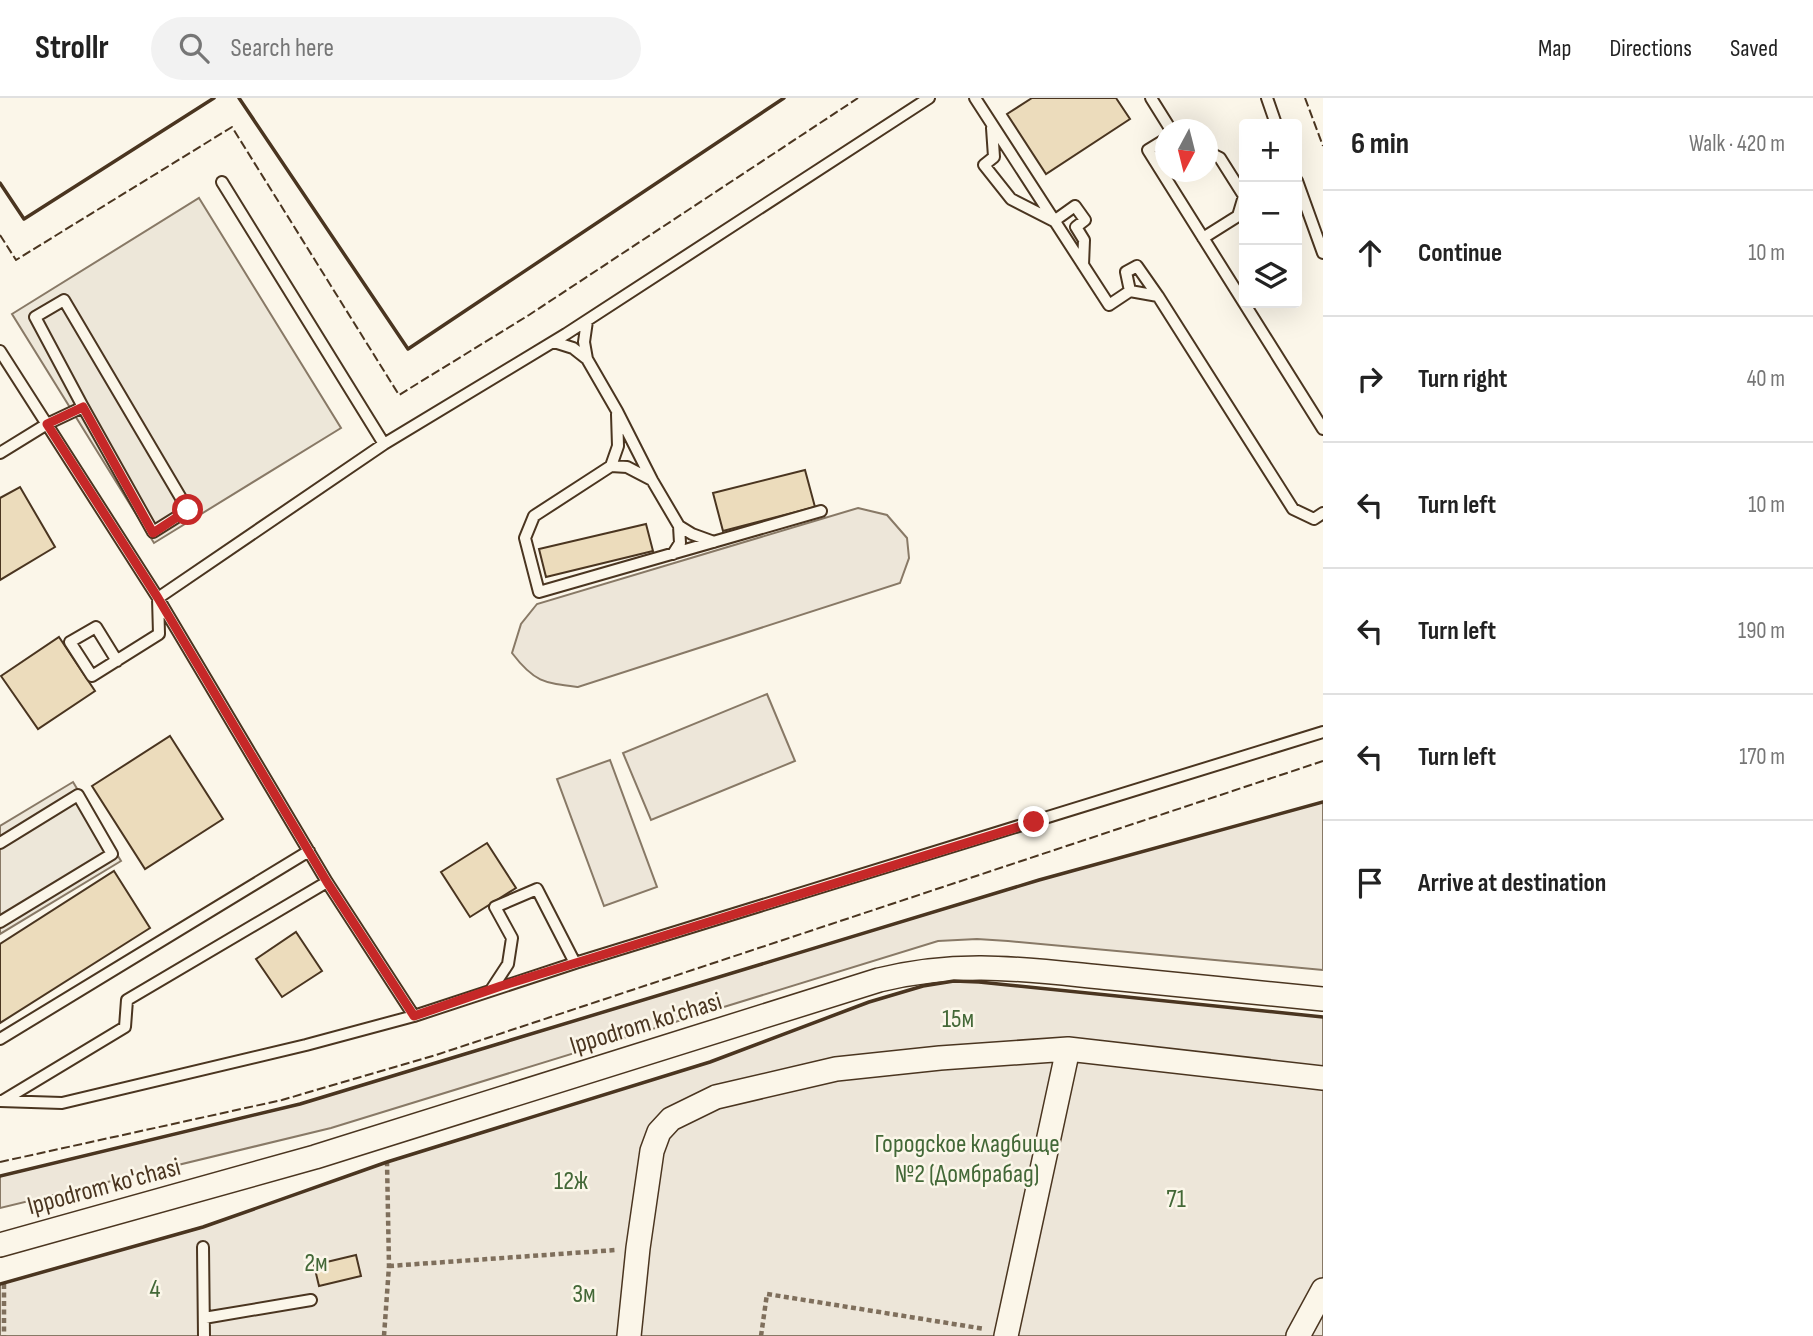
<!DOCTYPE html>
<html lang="en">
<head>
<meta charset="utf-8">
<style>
  :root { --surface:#fff; --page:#f2f2f2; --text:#222; --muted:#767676; --line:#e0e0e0 }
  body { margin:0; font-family:"Sofia Sans Condensed",sans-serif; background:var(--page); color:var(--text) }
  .controls { position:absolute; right:21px; top:21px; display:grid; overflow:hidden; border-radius:7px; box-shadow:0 7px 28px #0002 }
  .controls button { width:63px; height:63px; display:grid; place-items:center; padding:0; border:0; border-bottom:2px solid var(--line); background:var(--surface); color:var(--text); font:35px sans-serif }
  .compass { position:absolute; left:1155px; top:21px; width:63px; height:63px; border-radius:50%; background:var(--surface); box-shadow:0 7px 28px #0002; rotate:187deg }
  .stop { position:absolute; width:21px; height:21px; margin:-16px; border:5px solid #c62828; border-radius:50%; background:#fff }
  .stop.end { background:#c62828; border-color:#fff; box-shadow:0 2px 7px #0008 }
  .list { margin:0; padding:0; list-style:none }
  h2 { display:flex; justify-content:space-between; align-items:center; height:91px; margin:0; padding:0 28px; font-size:30px }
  h2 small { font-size:23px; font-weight:400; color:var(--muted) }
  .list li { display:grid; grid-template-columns:46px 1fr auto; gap:21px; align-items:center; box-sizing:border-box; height:126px; padding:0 28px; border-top:2px solid var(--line) }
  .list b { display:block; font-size:26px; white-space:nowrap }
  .list em { font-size:23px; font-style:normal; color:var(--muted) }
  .icon { flex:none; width:38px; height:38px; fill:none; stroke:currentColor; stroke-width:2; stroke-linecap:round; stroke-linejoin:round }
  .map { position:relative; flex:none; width:1323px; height:1238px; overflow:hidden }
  header { display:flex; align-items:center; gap:42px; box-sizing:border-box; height:98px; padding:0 35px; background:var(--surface); border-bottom:2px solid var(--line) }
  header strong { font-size:33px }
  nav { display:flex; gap:38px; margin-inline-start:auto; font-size:24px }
  .search { width:490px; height:63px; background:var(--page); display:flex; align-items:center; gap:18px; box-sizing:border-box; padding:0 24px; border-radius:38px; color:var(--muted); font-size:26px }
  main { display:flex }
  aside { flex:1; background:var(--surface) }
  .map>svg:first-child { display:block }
  .green { fill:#ede6d9; stroke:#887966; stroke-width:2 }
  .parking { fill:#ede7d9; stroke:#887966; stroke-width:2 }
  .building { fill:#ecdcbc; stroke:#4a3520; stroke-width:2 }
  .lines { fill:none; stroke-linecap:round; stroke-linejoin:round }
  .lane-casing { stroke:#4a3520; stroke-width:14 }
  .street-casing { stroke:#4a3520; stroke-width:26 }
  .path { stroke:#7f6f5c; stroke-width:4.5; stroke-dasharray:5 3.5; stroke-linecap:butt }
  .lane { stroke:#fbf6e9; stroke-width:10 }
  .street { stroke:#fbf6e9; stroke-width:23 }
  .fence { stroke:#4a3520; stroke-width:2; stroke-dasharray:9 3.5; stroke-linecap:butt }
  .wall { stroke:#4a3520; stroke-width:3.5 }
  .route { stroke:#c62828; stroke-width:9 }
  .labels { text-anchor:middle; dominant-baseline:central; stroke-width:5; stroke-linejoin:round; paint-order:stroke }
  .park-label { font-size:26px; fill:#436837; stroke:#fbf6e9 }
  .street-label { font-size:26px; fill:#4a3520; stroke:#fbf6e9 }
</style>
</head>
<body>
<header>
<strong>Strollr</strong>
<div class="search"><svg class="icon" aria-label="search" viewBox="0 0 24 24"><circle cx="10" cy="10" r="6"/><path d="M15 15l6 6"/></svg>Search here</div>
<nav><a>Map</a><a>Directions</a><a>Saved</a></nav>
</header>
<main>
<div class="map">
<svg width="1323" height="1238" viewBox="0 0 1323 1238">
  <rect width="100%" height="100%" fill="#fbf6e9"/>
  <path class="green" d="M858 410 887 417 907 440 909 460 900 485 578 589C544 585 534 584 512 555L521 526 537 506Z
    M767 596 795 663 651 722 623 655Z
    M610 662 657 789 604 808 557 681Z
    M1323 704V872L1008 843 977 841 938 843 331 1030 0 1110V1078L300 1006 1039 782Z
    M954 883 979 884 1323 919V1238H0V1186L203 1129 387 1064 710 964 869 904 923 888Z"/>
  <path class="parking" d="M199 100 341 330 154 445 12 216Z
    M73 684 121 763 0 836V728Z"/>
  <path class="building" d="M1032 0H1116L1130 21 1046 76 1007 16Z
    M805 372 815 409 723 433 713 395Z
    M20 389 55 449 0 482V400Z
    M646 426 653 453 546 479 539 451Z
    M59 539 95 593 38 631 1 578Z
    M170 638 223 721 145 771 92 688Z
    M487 745 516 790 470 819 441 774Z
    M114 773 150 830 0 925V846Z
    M296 834 322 873 282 899 256 861Z
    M356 1157 361 1178 319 1188 314 1167Z"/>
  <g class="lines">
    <g class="lane-casing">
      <path id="lane" d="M975 0 1109 207 1130 193 1158 198 1137 168 1126 174 1130 193
        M1151 0 1171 32
        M1267 0 1276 26
        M992 30 994 59 984 67 1011 101 1054 123 1075 108 1085 122 1076 129 1084 142 1083 167
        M1166 41 1148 52 1323 331
        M1297 83 1323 155
        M222 84 384 346
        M1203 140 1238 118 1244 98 1220 60 1208 54
        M1158 198 1293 411 1314 421 1323 415
        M554 244 573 250 587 261 584 244 587 223
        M0 253 158 500 159 536 92 578 70 544 96 529 117 563
        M587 261 617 313 652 382
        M0 355 47 326 83 309 35 219 64 202 188 412 153 434 83 309
        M611 368 618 348 617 316
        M679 428 652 382 627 369 611 368 534 418 525 440 539 494 821 413
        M673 456 680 445 679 428 692 436 714 444
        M0 745 78 697 112 756 0 824
        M575 865 1323 634
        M414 918 575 865 537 791 495 809 512 840 508 866 491 892
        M0 941 309 753
        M4 1002 125 929 127 902 327 784
        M0 1003 62 1005 306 947 414 918 327 784 158 500 384 346 566 236 929 0
        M203 1149 204 1238
        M204 1220 311 1202"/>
    </g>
    <g class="street-casing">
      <path id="street" d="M0 1147 315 1059 879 882C962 861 1028 872 1111 880 1182 887 1252 894 1323 901
        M629 1238 638 1150 652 1053 659 1034 671 1021 716 999 836 971 940 960 1068 951 1323 980
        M1006 1238 1068 951
        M1298 1238 1323 1192"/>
    </g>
    <path class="path" d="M389 1168 616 1152
      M4 1186V1238
      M384 1238 389 1168 387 1064
      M761 1238 767 1196 985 1231"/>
    <use href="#lane" class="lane"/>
    <use href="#street" class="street"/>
    <path class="fence" d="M1305 0 1323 48
      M0 137 16 162 232 29 399 297 529 217 858 0
      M0 1064 282 1002 436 957 1323 663"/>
    <path class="wall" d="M239 0 408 251 784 0
      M0 85 24 121 214 0
      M0 1078 300 1006 1039 782 1323 704
      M0 1186 203 1129 387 1064 710 964 869 904 923 888 954 883 979 884 1323 919"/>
  </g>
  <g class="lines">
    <path class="route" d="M188 412 153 435 83 309 47 326 158 500 327 784 414 918 501 888 1034 724"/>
  </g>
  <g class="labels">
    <g class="park-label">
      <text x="958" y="921">15м</text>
      <text x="967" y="1046">Городское кладбище<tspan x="967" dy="30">№2 (Домбрабад)</tspan></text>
      <text x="571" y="1083">12ж</text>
      <text x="1176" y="1101">71</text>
      <text x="316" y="1165">2м</text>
      <text x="155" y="1191">4</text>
      <text x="584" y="1196">3м</text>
    </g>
    <g class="street-label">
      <text transform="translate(646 926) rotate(-17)">Ippodrom ko'chasi</text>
      <text transform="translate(104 1089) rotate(-15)">Ippodrom ko'chasi</text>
    </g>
  </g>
</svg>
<div class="controls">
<button>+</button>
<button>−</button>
<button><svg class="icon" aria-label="layers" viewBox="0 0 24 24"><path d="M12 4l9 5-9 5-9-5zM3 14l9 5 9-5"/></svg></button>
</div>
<svg class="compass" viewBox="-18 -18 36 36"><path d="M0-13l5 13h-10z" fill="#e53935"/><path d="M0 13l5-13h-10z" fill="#767676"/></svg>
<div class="stop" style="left:188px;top:412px"></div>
<div class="stop end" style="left:1034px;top:724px"></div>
</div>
<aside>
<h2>6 min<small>Walk · 420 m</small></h2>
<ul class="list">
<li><svg class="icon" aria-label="ahead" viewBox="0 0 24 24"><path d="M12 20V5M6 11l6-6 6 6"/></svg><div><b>Continue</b></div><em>10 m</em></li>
<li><svg class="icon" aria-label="right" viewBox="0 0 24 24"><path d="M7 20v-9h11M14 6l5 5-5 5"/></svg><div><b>Turn right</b></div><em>40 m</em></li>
<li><svg class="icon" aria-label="left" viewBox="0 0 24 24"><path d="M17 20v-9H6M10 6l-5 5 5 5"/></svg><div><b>Turn left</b></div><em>10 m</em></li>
<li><svg class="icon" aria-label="left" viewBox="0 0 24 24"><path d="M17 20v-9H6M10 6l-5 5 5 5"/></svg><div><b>Turn left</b></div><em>190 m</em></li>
<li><svg class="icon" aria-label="left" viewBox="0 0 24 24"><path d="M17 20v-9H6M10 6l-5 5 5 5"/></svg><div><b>Turn left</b></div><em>170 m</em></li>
<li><svg class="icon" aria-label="arrive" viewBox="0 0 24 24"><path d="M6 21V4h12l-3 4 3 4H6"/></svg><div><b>Arrive at destination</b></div></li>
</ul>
</aside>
</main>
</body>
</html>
